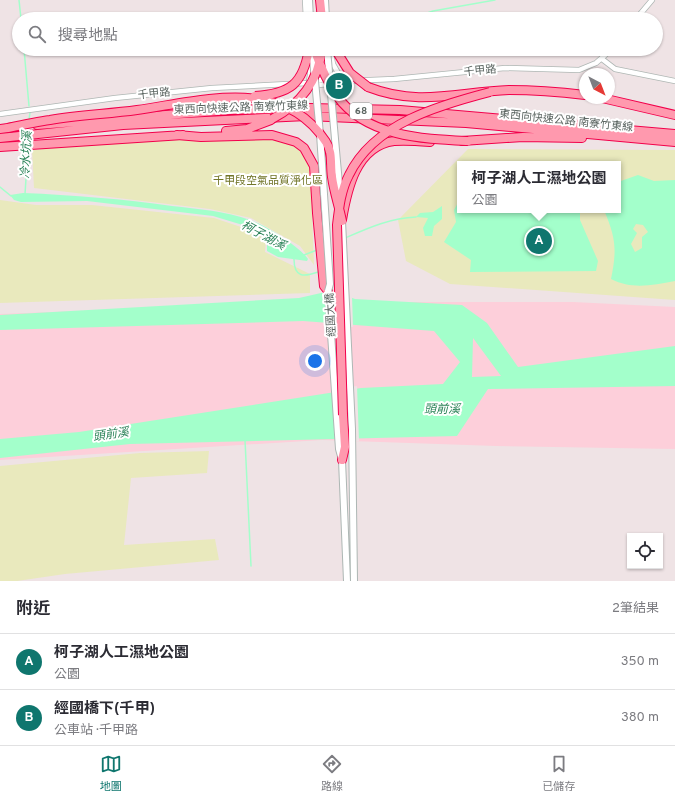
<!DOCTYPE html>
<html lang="zh-TW">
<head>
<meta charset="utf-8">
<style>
  :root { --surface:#fff; --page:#f2f2f3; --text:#2b2b33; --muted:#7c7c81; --line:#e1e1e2; --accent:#0f766e }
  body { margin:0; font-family:Overpass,"Noto Sans TC",sans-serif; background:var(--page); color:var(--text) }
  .controls { position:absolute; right:12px; bottom:12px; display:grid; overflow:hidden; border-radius:0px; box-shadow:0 1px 3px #0004 }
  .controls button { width:36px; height:36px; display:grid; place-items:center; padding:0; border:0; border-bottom:1px solid var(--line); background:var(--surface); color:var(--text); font:20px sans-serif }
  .compass { position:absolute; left:579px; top:68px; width:36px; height:36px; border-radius:50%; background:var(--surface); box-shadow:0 1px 3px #0004; rotate:138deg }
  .you { position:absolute; left:315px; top:361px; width:14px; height:14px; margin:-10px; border:3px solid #fff; border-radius:50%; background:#1a73e8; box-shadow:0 0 0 6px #1a73e833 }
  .badge { display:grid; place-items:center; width:26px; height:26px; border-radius:50%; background:var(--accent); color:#fff; font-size:13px; font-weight:700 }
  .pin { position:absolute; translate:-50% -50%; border:2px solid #fff; box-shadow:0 1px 4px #0006 }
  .popup { position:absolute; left:457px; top:161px; width:164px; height:52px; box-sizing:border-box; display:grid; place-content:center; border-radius:0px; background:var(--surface); filter:drop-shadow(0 1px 3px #0005); font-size:13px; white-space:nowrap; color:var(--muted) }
  .popup b { font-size:15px; color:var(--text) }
  .popup::after { content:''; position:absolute; left:50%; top:100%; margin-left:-8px; border:8px solid transparent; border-top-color:var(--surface) }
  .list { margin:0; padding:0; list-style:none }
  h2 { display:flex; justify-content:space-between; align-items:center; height:52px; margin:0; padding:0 16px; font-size:17px }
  h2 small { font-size:13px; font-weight:400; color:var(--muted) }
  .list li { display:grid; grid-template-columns:26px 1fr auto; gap:12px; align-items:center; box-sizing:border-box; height:56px; padding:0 16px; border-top:1px solid var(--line) }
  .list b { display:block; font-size:15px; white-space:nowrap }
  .list p { margin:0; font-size:13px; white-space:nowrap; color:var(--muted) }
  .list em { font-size:13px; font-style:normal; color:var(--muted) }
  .icon { flex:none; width:22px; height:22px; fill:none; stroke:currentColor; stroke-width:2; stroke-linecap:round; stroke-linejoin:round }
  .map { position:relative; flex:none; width:675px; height:581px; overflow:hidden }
  .search { position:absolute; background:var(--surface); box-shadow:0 1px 3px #0004; left:12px; right:12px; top:12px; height:44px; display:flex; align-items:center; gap:10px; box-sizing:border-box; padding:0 14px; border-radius:22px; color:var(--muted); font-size:15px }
  .sheet { height:164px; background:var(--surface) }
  nav { display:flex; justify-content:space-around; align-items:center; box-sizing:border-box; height:56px; border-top:1px solid var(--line); background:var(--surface); font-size:11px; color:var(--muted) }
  nav a { display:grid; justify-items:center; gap:2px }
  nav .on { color:var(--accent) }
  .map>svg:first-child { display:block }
  .green { fill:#e9e9bd; fill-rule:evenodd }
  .sand { fill:#fdcfda }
  .water { fill:#a3ffcb; fill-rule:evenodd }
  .pier { fill:#efe3e5 }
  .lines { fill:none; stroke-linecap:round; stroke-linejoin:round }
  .stream { stroke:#a3ffcb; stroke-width:1.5 }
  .minor-casing { stroke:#afb7b4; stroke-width:6 }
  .secondary-casing { stroke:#adb7b4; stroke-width:8 }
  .trunk-casing { stroke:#f2004b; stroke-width:10 }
  .minor { stroke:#fff; stroke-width:4.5 }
  .secondary { stroke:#fff; stroke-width:6 }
  .trunk { stroke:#ff99ae; stroke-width:8 }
  .secondary-bridge-casing { stroke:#adb7b4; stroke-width:8; stroke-linecap:butt }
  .trunk-bridge-casing { stroke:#f2004b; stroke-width:10; stroke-linecap:butt }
  .secondary-bridge { stroke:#fff; stroke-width:6 }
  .trunk-bridge { stroke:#ff99ae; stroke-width:8 }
  .labels { text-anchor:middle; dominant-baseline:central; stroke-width:4; stroke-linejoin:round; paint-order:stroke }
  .shield { fill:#fff; stroke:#8c9390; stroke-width:1 }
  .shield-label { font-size:10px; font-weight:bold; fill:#5b6561 }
  .street-label { font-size:11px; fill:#5b6561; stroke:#fff }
  .park-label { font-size:11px; fill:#72762a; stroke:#fff }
  .water-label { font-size:12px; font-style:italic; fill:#2a8257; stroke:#fff }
</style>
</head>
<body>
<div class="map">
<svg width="675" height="581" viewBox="0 0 675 581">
  <rect width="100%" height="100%" fill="#efe3e5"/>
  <path class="green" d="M268 136 296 146 310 164 314 265 300 246 251 218 210 209 34 188 32 150 176 137Z
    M468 149 675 150V300L450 284 406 261 398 220ZM460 164H618V210H460Z
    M0 200 36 205H92L214 218 241 227 266 239 265 252 310 274V293L0 303Z
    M209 451 207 473 131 478 124 545 215 539 219 560 65 574 17 581H0V466L140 453Z"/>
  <path class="sand" d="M319 302H573L675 307V449L496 446 322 440 0 460V314Z"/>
  <path class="water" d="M638 175 654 181 675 180V281C652 285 633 290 611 279 617 250 616 238 604 210H618V182ZM636 224 643 225 648 232 642 237V248L635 252 631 244 637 233 633 229Z
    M23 193C73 195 123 199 172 206 198 209 226 211 250 220 265 225 299 246 308 259L307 261 278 257 267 251V238L246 226 213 216 87 201 21 202 14 200 10 195Z
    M460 199V210H580V220L598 261 596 271 470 272 471 260 444 242 456 222 454 210Z
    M442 206V219L434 226 432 236H425L423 228 428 218 416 217 420 213 433 212Z
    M321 293H339L355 299 462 305 487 323 518 367 675 346V386L488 389 457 436 130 444 0 458V439L79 432 361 388 443 384 460 362 434 331 303 321 0 330V315L299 298ZM473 338 501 376 472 377Z"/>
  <path class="pier" d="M326 291H340L352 296 353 327 328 325Z
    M357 386 359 441H337L333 390Z"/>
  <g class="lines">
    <path class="stream" d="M19 0 21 19
      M410 19 433 11 495 0
      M24 49 29 106
      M348 52 354 49
      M29 120 30 112
      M0 187 11 196
      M25 194 28 148
      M345 238C368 228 390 218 416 217
      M304 255 317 250
      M294 259C294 278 304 277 318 272L319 274
      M245 440 251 566"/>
    <g class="minor-casing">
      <path id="minor" d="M305 0 306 19
        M636 19 652 0
        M330 49 333 64 342 80
        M602 59 615 69 675 81
        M309 81 310 75V59
        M313 81 333 78 347 81 394 79 505 68 579 70 596 63 612 49
        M0 114 115 98 212 88 308 83C320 86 331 85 342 80"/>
    </g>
    <g class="secondary-casing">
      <path id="secondary" d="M309 0 310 19
        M325 0 326 19
        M342 221 352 429 354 581
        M328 291 339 449 342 460 347 581"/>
    </g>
    <g class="trunk-casing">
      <path id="trunk" d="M320 0 322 19
        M368 87C419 107 457 92 509 90 534 90 560 92 585 95
        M602 98 675 115
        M37 125 230 110 310 108 400 110 675 134
        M0 129 15 127
        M226 131 247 129 271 120
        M177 135 201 137 272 135 296 142 304 148 314 166 317 213 324 286 328 291
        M0 138 123 125 307 116 466 123 675 142
        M462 141 523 137 582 138
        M0 147 183 135
        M342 220C347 190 356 146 394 141 405 140 418 141 430 142
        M342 460 345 447 343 415"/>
    </g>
    <use href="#minor" class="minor"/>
    <use href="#secondary" class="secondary"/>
    <use href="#trunk" class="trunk"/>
    <g class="secondary-bridge-casing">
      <path id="secondary-bridge" d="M312 49 320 134 330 284 328 291
        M327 49 340 195"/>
    </g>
    <g class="trunk-bridge-casing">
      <path id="trunk-bridge" d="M314 49C320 65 327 82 337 96 366 137 423 139 468 141
        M335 49 350 73 368 87
        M255 96C290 94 303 84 309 49
        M272 119C301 104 318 82 322 49
        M8 128C22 125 36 122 50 120 78 115 108 114 137 110 201 101 283 75 326 142 333 152 330 165 332 177 334 192 339 206 342 221
        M343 415 337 225C339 208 341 190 349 175 374 123 440 105 490 92"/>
    </g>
    <use href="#secondary-bridge" class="secondary-bridge"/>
    <use href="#trunk-bridge" class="trunk-bridge"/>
  </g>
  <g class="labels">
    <rect class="shield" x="350" y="103" width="22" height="16" rx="3"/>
    <g class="shield-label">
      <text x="361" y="111">68</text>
    </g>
    <g class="street-label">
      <text transform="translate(480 71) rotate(-6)">千甲路</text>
      <text transform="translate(154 94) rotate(-6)">千甲路</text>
      <text transform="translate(241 108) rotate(-2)">東西向快速公路 南寮竹東線</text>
      <text transform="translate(566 121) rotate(6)">東西向快速公路 南寮竹東線</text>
      <text transform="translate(331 315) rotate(-93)">經國大橋</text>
    </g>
    <g class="park-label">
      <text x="268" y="181">千甲段空氣品質淨化區</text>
    </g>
    <g class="water-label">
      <text transform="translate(27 155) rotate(-87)">冷水坑溪</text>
      <text transform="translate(263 236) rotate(28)">柯子湖溪</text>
      <text x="442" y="410">頭前溪</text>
      <text transform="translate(111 435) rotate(-8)">頭前溪</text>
    </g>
  </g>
</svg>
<div class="controls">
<button><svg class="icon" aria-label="locate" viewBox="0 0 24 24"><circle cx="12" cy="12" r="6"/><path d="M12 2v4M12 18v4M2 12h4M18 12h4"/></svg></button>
</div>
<svg class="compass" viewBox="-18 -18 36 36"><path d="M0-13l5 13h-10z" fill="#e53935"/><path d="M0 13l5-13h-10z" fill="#7c7c81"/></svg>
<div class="you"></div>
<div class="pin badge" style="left:539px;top:241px">A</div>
<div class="popup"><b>柯子湖人工濕地公園</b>公園</div>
<div class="pin badge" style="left:339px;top:86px">B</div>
<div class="search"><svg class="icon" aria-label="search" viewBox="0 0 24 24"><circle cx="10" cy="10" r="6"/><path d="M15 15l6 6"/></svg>搜尋地點</div>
</div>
<section class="sheet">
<h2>附近<small>2筆結果</small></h2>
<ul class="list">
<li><span class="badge">A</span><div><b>柯子湖人工濕地公園</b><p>公園</p></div><em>350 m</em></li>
<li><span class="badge">B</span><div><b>經國橋下(千甲)</b><p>公車站 · 千甲路</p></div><em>380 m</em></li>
</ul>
</section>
<nav>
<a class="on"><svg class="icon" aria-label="map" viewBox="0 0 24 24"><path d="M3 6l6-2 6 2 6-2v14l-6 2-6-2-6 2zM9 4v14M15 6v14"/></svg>地圖</a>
<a><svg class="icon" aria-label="directions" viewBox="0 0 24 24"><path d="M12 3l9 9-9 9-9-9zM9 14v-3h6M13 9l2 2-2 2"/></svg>路線</a>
<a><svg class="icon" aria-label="saved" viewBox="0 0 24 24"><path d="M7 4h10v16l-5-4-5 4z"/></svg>已儲存</a>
</nav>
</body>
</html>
